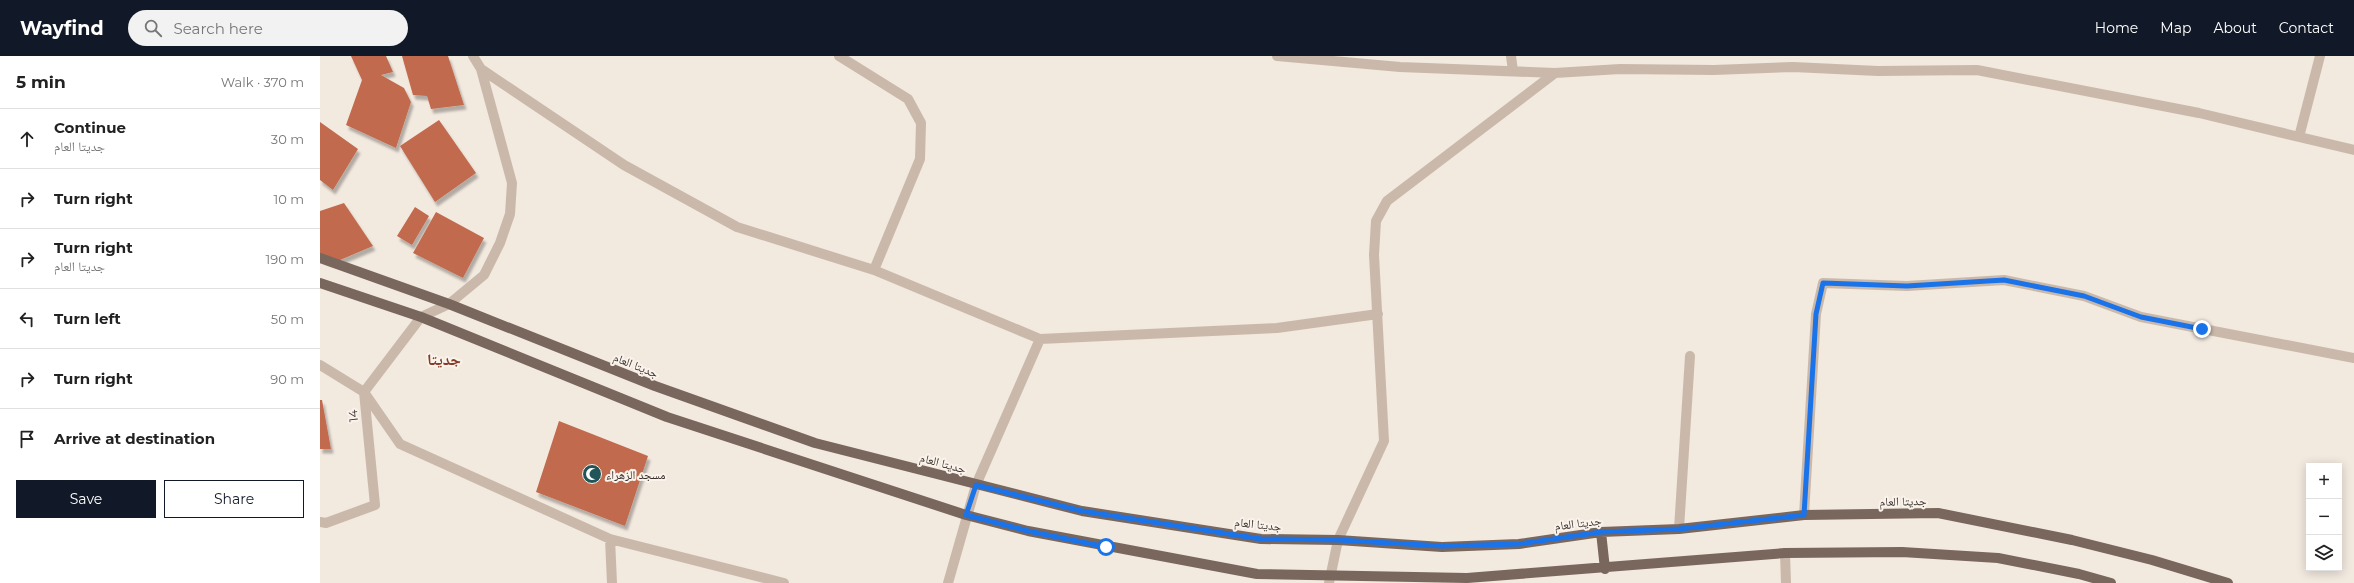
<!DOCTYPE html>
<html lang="en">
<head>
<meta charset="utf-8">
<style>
  :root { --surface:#fff; --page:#f2f2f2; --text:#222; --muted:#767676; --line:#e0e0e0; --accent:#111827 }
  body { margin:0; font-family:Montserrat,"Noto Naskh Arabic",sans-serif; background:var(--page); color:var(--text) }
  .controls { position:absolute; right:12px; bottom:12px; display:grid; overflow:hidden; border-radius:0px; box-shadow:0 2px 10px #0003 }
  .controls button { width:36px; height:36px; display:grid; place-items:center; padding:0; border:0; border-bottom:1px solid var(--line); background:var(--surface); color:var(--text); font:20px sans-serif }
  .stop { position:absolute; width:12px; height:12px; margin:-9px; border:3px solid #1a73e8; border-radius:50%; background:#fff }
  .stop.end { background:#1a73e8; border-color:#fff; box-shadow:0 1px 4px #0008 }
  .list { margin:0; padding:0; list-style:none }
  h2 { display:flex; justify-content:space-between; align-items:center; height:52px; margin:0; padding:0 16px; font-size:17px }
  h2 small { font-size:13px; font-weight:400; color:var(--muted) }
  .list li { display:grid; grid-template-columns:26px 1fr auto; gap:12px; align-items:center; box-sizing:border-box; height:60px; padding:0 16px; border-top:1px solid var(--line) }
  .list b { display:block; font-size:15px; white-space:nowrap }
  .list p { margin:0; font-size:13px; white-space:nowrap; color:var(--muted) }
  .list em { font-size:13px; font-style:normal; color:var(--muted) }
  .actions { display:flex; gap:8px; padding:12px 16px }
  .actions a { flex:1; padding:9px 0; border:1px solid var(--accent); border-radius:0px; text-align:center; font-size:14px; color:var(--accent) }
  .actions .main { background:var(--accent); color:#fff }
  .icon { flex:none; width:22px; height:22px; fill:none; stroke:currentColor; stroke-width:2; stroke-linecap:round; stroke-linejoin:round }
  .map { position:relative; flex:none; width:2034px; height:527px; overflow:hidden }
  header { display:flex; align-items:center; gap:24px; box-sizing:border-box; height:56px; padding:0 20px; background:var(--accent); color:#fff }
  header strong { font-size:19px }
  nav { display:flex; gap:22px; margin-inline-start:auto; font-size:14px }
  .search { width:280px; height:36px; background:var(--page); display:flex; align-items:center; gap:10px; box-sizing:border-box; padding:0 14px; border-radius:22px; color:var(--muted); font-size:15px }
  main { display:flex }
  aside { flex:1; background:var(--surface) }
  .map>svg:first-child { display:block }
  .building { fill:#c16a4e; filter:url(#shadow) }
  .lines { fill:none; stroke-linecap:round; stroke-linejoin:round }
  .minor { stroke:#cab9ab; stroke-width:10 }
  .major { stroke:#79665c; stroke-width:10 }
  .route { stroke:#1a73e8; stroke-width:5 }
  .labels { text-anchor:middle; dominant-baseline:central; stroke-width:4; stroke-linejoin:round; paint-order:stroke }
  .street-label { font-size:12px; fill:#382f2a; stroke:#faf3ec }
  .poi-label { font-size:12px; fill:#382f2a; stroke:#faf3ec; text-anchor:start }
  .district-label { font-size:16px; font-weight:bold; fill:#843c26; stroke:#faf3ec }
</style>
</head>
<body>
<header>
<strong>Wayfind</strong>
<div class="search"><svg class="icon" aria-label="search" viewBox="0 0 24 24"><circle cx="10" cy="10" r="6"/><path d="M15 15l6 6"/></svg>Search here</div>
<nav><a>Home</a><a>Map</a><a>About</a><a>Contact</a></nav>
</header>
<main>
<aside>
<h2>5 min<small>Walk · 370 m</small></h2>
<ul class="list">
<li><svg class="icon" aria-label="ahead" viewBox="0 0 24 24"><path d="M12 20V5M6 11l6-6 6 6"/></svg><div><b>Continue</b><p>جديتا العام</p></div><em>30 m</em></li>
<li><svg class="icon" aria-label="right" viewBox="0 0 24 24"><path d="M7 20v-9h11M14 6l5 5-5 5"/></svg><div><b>Turn right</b></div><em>10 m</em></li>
<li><svg class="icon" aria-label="right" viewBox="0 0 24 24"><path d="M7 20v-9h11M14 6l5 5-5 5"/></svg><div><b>Turn right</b><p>جديتا العام</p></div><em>190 m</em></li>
<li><svg class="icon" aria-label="left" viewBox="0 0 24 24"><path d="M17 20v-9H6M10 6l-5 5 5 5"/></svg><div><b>Turn left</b></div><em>50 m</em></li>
<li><svg class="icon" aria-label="right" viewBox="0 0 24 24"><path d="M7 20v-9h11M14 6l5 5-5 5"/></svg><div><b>Turn right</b></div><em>90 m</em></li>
<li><svg class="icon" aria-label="arrive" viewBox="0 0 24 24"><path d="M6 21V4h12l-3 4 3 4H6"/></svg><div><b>Arrive at destination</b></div></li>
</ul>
<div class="actions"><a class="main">Save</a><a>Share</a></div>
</aside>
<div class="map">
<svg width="2034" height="527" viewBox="0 0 2034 527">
  <defs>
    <filter id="shadow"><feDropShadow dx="2.5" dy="4.5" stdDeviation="1" flood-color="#0004"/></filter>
  </defs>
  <rect width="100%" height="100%" fill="#f2e9df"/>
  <path class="building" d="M31 0H66L73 16 61 19 84 32 91 46 76 92 26 69 42 24Z
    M82 0H128L144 49 111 53 107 40 93 39Z
    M119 64 156 117 115 146 80 90Z
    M0 66 38 93 13 134 0 124Z
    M24 147 53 190 13 207 0 202V155Z
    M95 151 109 160 92 189 77 180Z
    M116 156 164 182 143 222 93 197Z
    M0 344H2L11 393H0Z
    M239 365 328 400 305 470 216 436Z"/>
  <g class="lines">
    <path class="minor" d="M519 0 588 43 601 67 600 103 554 214
      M957 0 1080 11 1235 17 1300 13 1394 14 1473 11 1558 15 1657 14 1879 57 2034 94
      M1191 0 1193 15
      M161 13 304 109 417 171 554 214 720 283 957 272 1058 258
      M1979 81 2000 0
      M0 309 44 336 80 388 290 483 464 527
      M1484 459 1496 258 1503 227 1587 230 1684 224 1764 240 1821 261 2034 302
      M0 466 6 467 55 449 44 336 101 261 129 248 164 219 180 187 190 158 192 127 161 13 153 0
      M1359 473 1370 300
      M290 483 292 527
      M1465 497 1466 527
      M628 527 656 429 720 283
      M1009 527 1018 484 1064 385 1054 199 1056 165 1067 145 1235 17"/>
    <path class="major" d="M0 202 129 248 335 330 495 387 762 455 941 483 1018 484 1122 491 1199 488 1281 476 1359 473 1484 459 1618 457 1752 484 1832 504 1908 527
      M0 227 101 261 347 361 646 459 708 475 937 518 1147 522 1465 497 1582 496 1678 502 1759 518 1791 527
      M1281 476 1285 513"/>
  </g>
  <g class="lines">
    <path class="route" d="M786 491 708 475 646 459 656 429 762 455 941 483 1018 484 1122 490 1199 488 1281 476 1359 473 1484 459 1496 258 1503 227 1587 230 1684 224 1764 240 1821 261 1882 273"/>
  </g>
  <defs>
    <g id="mosque-disc" transform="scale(1)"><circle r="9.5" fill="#215558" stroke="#faf3ec"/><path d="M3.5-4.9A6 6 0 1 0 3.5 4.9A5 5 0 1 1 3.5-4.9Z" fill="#fff"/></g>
  </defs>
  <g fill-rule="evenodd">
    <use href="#mosque-disc" x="272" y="418"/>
  </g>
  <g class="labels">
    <g class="street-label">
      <text transform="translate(316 309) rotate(22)">جديتا العام</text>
      <text transform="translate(33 360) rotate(-96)">14</text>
      <text transform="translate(623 407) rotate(15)">جديتا العام</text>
      <text transform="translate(1583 445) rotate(-1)">جديتا العام</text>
      <text transform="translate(1258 467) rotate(-7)">جديتا العام</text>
      <text transform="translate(938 468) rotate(6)">جديتا العام</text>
    </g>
    <g class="poi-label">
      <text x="286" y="418">مسجد الزهراء</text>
    </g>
    <g class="district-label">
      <text x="124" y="303">جديتا</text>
    </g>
  </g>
</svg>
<div class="controls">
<button>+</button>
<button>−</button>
<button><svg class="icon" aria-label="layers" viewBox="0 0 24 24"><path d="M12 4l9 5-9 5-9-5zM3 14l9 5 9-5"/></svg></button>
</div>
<div class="stop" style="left:786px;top:491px"></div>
<div class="stop end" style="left:1882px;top:273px"></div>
</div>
</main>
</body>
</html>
